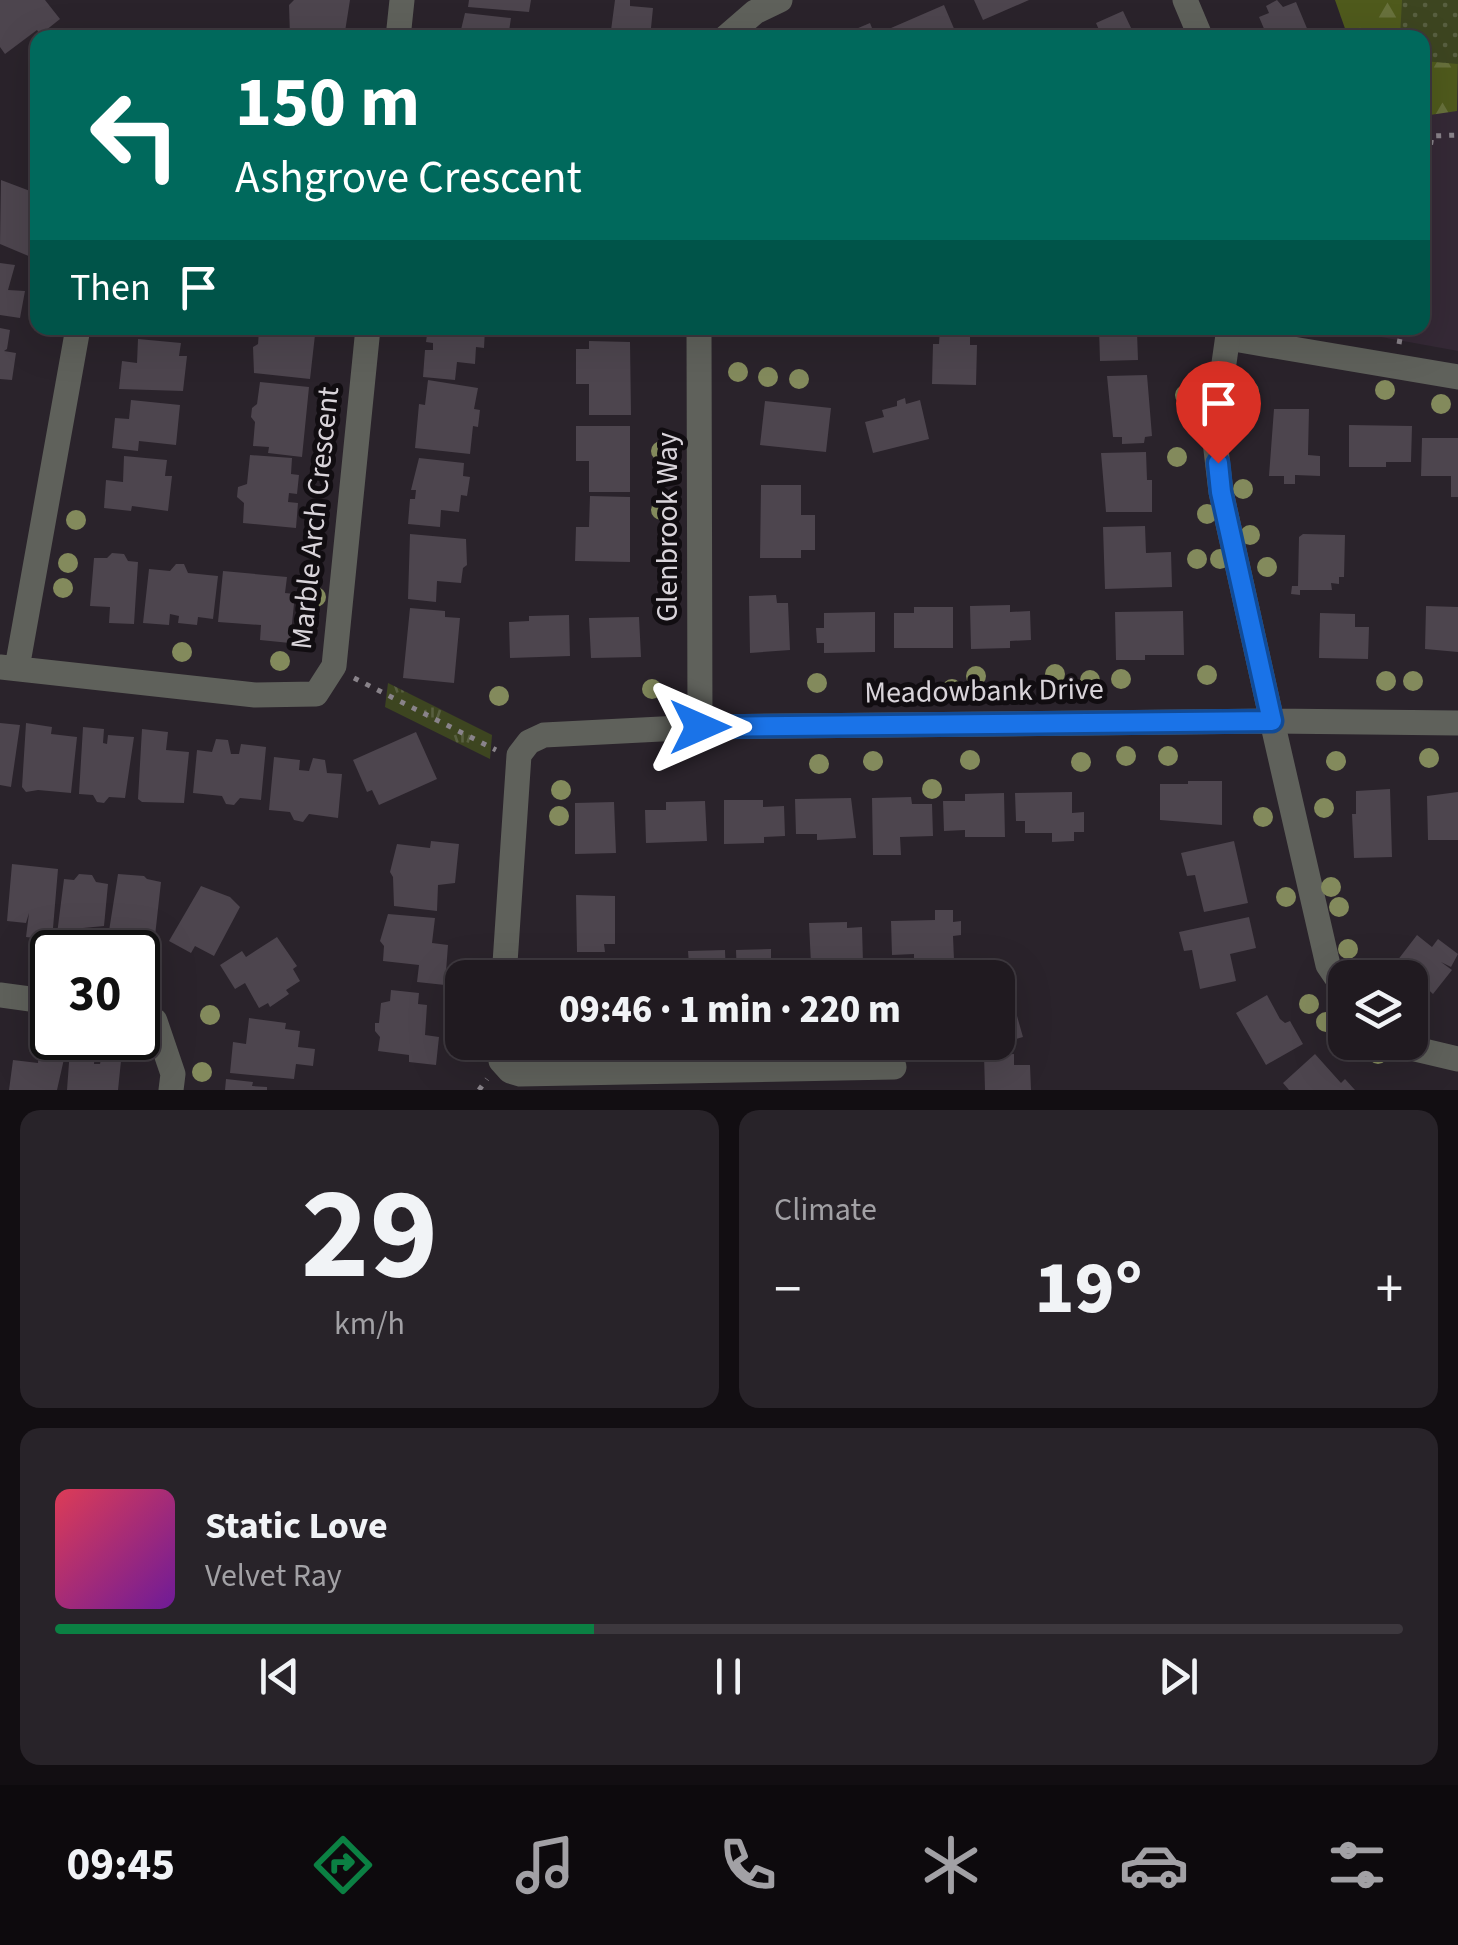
<!DOCTYPE html>
<meta charset="utf-8">
<style>
:root{--surface:#201a20;--page:#282329;--text:#f1f3f6;--muted:#a2a1a5;--line:#3d383e;--accent:#0b8043}
body{margin:0;font-family:"Source Sans 3",sans-serif;background:var(--page);color:var(--text);height:100vh;display:flex;flex-direction:column;font-size:38px;white-space:nowrap}
*{box-sizing:border-box;margin:0}
p{font-size:32px;color:var(--muted)}
.icon{flex:none;width:55px;height:55px;fill:none;stroke:currentColor;stroke-width:2;stroke-linecap:round;stroke-linejoin:round}
.map{position:relative;height:1090px;overflow:hidden}
.details{display:flex;flex-direction:column;gap:20px;padding:20px;background:#120e12;flex:1}
.details>*{flex:none}
.top-card{position:absolute;left:30px;top:30px;width:1400px;height:305px;border-radius:20px;box-shadow:0 10px 40px #0002,0 0 0 2px var(--line);background:#00695c;color:#fff;overflow:hidden}
.buttons{position:absolute;left:1328px;top:960px;display:grid;gap:20px}
.buttons a{display:grid;place-items:center;width:100px;height:100px;border-radius:20px;background:var(--surface);box-shadow:0 10px 40px #0002,0 0 0 2px var(--line);font-size:50px}
.speed{position:absolute;left:30px;top:930px;display:flex;gap:20px;font-size:50px;font-weight:700;text-align:center}
.speed>*{display:grid;place-content:center;width:130px;height:130px;border-radius:50%;background:var(--surface);box-shadow:0 10px 40px #0002,0 0 0 2px var(--line);line-height:1}
.speed .limit{border:5px solid #111;border-radius:15px;background:#fff;color:#111}
.pin{position:absolute;display:grid;place-items:center;width:85px;height:85px;color:#fff;margin:-102px -42px;border-radius:50% 50% 50% 0;rotate:-45deg;box-shadow:0 0 10px #0007}
.pin .icon{rotate:45deg}
.me{position:absolute;width:110px;margin:-55px;rotate:90deg;stroke-linejoin:round;filter:drop-shadow(0 0 8px #0008)}
.turn{display:flex;align-items:center;gap:35px;height:210px;padding:0 40px;font-size:45px}
.turn .icon{width:130px;height:130px;stroke-width:2.5}
.turn b{display:block;font-size:70px;line-height:85px}
.then{display:flex;align-items:center;height:95px;padding:0 40px;background:#0003;gap:20px;font-size:38px}
.big{font-size:75px;font-weight:800;line-height:1.1}
.details .widget{flex:1;display:flex;flex-direction:column;justify-content:center;gap:15px;min-width:0;padding:0 35px;border-radius:20px;background:var(--page)}
.details .dial{align-items:center;gap:0}
.dial b{font-size:130px;line-height:1}
.song{display:flex;align-items:center;gap:30px}
.cover{width:120px;height:120px;border-radius:15px;background:linear-gradient(135deg,hsl(350 70% 55%),hsl(280 70% 35%))}
.played{height:10px;border-radius:5px;background:linear-gradient(90deg,var(--accent) 40%,var(--line) 40%)}
.keys{display:flex;justify-content:space-around;direction:ltr}
.heat{display:flex;justify-content:space-between;align-items:center;font-size:55px;direction:ltr}
.details .tiles{flex:1;display:grid;gap:20px;grid-template-columns:1fr 1fr}
.widget:last-child{grid-column:span 2}
.trip{position:absolute;left:445px;top:960px;width:570px;height:100px;border-radius:20px;background:var(--surface);box-shadow:0 10px 40px #0002,0 0 0 2px var(--line);font-weight:800;line-height:100px;text-align:center}
.dock{display:flex;height:160px;justify-content:space-around;align-items:center;background:#0d0a0d;color:var(--muted)}
.dock .icon{width:70px;height:70px}
.dock .active{color:var(--accent)}
.dock b{font-size:45px;color:var(--text)}
.map>svg:first-child{display:block}
</style>
<div class="map">
<svg width="1458" height="1090" viewBox="0 0 1458 1090">
<defs>
<pattern id="grass-tufts" width="24" height="20" patternUnits="userSpaceOnUse" patternTransform="scale(2.5)"><rect width="24" height="20" fill="#3d4520"/><path d="M3 7l-1-3M5 7V3M7 7l1-3M15 17l-1-3M17 17v-4M19 17l1-3" fill="none" stroke="#585f40"/></pattern>
<pattern id="forest-firs" width="22" height="20" patternUnits="userSpaceOnUse" patternTransform="scale(2.5)"><rect width="22" height="20" fill="#4f5a1c"/><path d="M5 1l3.5 6h-7zM16 11l3.5 6h-7z" fill="#68713c"/></pattern>
<pattern id="garden-dots" width="8" height="8" patternUnits="userSpaceOnUse" patternTransform="scale(2.5)"><rect width="8" height="8" fill="#3d4520"/><path d="M2 2h.1M6 6h.1" fill="none" stroke="#585f40" stroke-width="1.8" stroke-linecap="round"/></pattern>
</defs>
<rect width="100%" height="100%" fill="#2a232b"/>
<path fill="#352936" d="M1458 0V351L1370 335 1371 328H1422V38Z"/>
<path fill="url(#grass-tufts)" d="M388 683 492 735 490 759 385 707Z"/>
<path fill="url(#forest-firs)" d="M1335 0H1432L1458 55 1457 111 1423 116 1422 38 1348 37Z"/>
<path fill="url(#garden-dots)" d="M1402 0H1458V64L1423 61 1422 38 1400 37Z"/>
<path fill="#4d454e" d="M0 0H45L60 19 40 35 37 30 5 54 0 47Z
M294 0H350L344 38 290 36 289 5Z
M469 0H531L529 12 468 7Z
M615 0H630V6L653 8 650 38H610Z
M974 0H1029L983 20Z
M1277 0 1283 7 1296 2 1311 38H1268L1259 17 1269 13 1266 6Z
M944 5 958 38H895L891 28Z
M1123 11 1132 30 1138 28 1142 38H1087L1100 32 1096 23Z
M465 13 511 18 508 38H459Z
M870 23 876 38H837V37Z
M1 180 38 194V260L0 244Z
M0 263 15 265 8 290 25 291 20 318 0 315Z
M0 328 10 330 7 349 4 351 16 353 12 380 0 379Z
M283 328H311L310 335H315L310 379 254 373 253 347 258 344 259 330 282 332Z
M428 328 485 329 484 348 476 347 475 364 457 362 455 380 423 377 425 350H433V343L426 342Z
M940 328H970V345H977L976 385 932 384 933 344H939Z
M1099 328H1163L1164 331 1137 332 1138 360 1100 361Z
M138 339 181 343 179 356H187L183 391 119 389 122 361 137 363Z
M589 341 630 342 631 415H589V384H576V349H589Z
M1147 375 1152 436 1145 437 1144 443 1122 444V437H1113L1107 376Z
M428 380 478 388 474 409 480 410 478 427 473 426 470 454 415 448 419 404 425 405Z
M260 382 309 387 302 457 268 453 269 447 253 446 255 422 251 417 252 408 257 404Z
M905 398 906 404 920 400 929 439 873 453 865 422 884 417 882 410 897 406V401Z
M131 400 180 405 176 445 139 441 138 451 112 448 115 418 129 419Z
M765 401 831 408 826 452 760 445Z
M1274 409H1309L1308 455 1320 456V476L1295 475V484H1284V476H1269Z
M1349 425 1412 426 1411 462H1386V467H1349Z
M576 426H630V492H589V461H576Z
M1422 438H1458V497H1451V476H1421Z
M1146 452 1147 480H1152V512H1106L1101 453Z
M250 455 292 458 291 474 299 475 297 494 289 493 288 502 298 503 296 528 243 523 244 503 237 497 238 487 247 484Z
M124 456 167 460 165 476H172L168 511 132 506 131 511 104 508 106 480 123 482Z
M419 458 464 463 463 476 470 477 467 496 461 495 459 512 441 510 440 527 408 524 410 499H415L416 490H411Z
M761 485H801V515H815V550H801V558H760Z
M590 496 630 497V562L575 561 576 527H589Z
M1145 526 1146 553 1171 552 1172 587 1105 589 1103 527Z
M410 534 466 539 467 565 463 568 461 583 437 581 436 602 408 599Z
M1303 534 1345 535 1344 577H1339V584L1331 583 1332 590H1300V595L1291 594 1292 586H1298L1299 537Z
M112 553 124 554 128 561 138 562 134 624 109 623 110 607 90 606 94 558H107Z
M176 564H184L188 573 218 576 213 619 198 617 197 625 178 623 179 616 170 614 169 625 143 623 149 569 170 571Z
M223 571 287 577 285 593 295 594 290 643 260 640 261 625 218 622Z
M776 595 777 603H788L790 650 750 653 749 596Z
M1010 605V612L1030 611 1031 640 1010 641V648L971 649 970 606Z
M1426 606 1458 607V652L1425 649Z
M914 607H953V648H894V613H914Z
M410 608 445 611V617L460 618 454 683 403 678Z
M1183 611 1184 655H1145V660H1116L1115 612Z
M875 612V652L824 653V643H817L816 628H824V613Z
M1320 613 1355 614V627H1369L1368 659 1319 658Z
M569 615 570 656 510 658 509 622 529 621V616Z
M639 617 641 657 591 658 589 618Z
M0 723 20 725 11 787 0 785Z
M26 723 52 727 51 734 77 737 71 793 38 790 26 792 22 787Z
M83 727 104 729 103 743 107 744 108 735 134 737 125 798 109 797 104 803 97 802 93 795 79 794Z
M142 729 168 732 166 750 189 752 184 803 142 802 138 799Z
M416 732 437 779 379 805 372 790 367 792 353 760Z
M216 739 228 740 231 754H239L241 744 266 747 261 800 240 798 234 805 226 804 222 796 193 793 197 750 212 752Z
M274 757 300 760 299 770 309 771 313 758 325 760 327 773 342 774 338 818 309 814 303 822 294 820 290 812 269 810Z
M1188 781H1222V825L1160 820V784H1188Z
M1390 789 1392 857 1354 858 1352 814H1356V791Z
M1072 792V813L1084 812V832H1074V841L1052 842V833H1025V821H1016L1015 793Z
M1458 792V840H1428L1427 796Z
M1004 793 1005 837H965V830L944 831 943 801H965V794Z
M911 797 912 804H932L933 836 900 837 901 855H873L872 798Z
M851 798 856 838 817 840V834H796L795 799Z
M724 800H763V807L784 806 785 836 764 837V843L724 844Z
M705 801 707 841 646 843 645 810H666V802Z
M614 802 616 853 575 854V803Z
M431 841 459 844 455 883 438 885 437 911 394 906 393 877 390 872 397 844 430 848Z
M1234 841 1248 903 1204 912 1195 875 1187 876 1181 853Z
M12 864 58 869 52 940 26 937 29 913 26 923 7 921Z
M79 874 92 875 96 882 108 884 104 926 83 928 81 944 56 942 64 879 74 880Z
M118 874 144 876 147 879 161 882 154 945 129 941 130 934 109 931Z
M201 886 230 897 240 907 214 956 195 946 191 953 169 941Z
M576 895 615 896V944H604L605 952H577Z
M935 910H953V922L961 921V935L953 936 954 960 914 961V954L892 955 891 921 935 920Z
M388 914 435 918 432 943 448 945 445 985 417 982 419 965 383 961 384 946 380 941Z
M1249 917 1256 948 1230 954 1236 981 1200 989 1192 950 1184 951 1179 932Z
M847 922V928L862 927 863 963 811 964 809 923Z
M1417 935 1432 947 1438 939 1458 954 1451 967 1441 962 1452 970 1433 994 1397 961Z
M277 937 297 966 293 969 300 981 286 990 289 994 270 1007 268 1003 259 1008 245 983 235 989 220 965 242 951 246 957Z
M771 949V963H802V978H737L736 950Z
M725 950 726 978H661V966L689 965 688 951Z
M1002 963 1023 1037 998 1044V978H964L963 974Z
M391 990 419 993 418 1004 427 1005 425 1035 439 1037 436 1065 409 1062V1055L378 1051 380 1037 375 1031V1023H379L381 1003 390 1001Z
M1267 995 1280 1019 1285 1023 1290 1021 1303 1044 1266 1065 1236 1013Z
M249 1018 286 1023 285 1029 300 1031 298 1047 315 1049 313 1066 296 1064 294 1079 230 1073 233 1042 246 1044Z
M39 1048 66 1050 57 1090H9L13 1060 38 1063Z
M70 1049 95 1052 94 1064H100L101 1059 121 1061 118 1090H67Z
M1014 1054V1065H1030L1031 1090H985L984 1055Z
M1315 1054 1341 1083 1345 1079 1355 1090H1289L1283 1083Z
M226 1079 253 1082 252 1086 267 1087V1090H225Z"/>
<g fill="none" stroke-linecap="round" stroke-linejoin="round">
<path stroke="#89838a" stroke-width="5" stroke-dasharray="5 8" stroke-linecap="butt" d="M1422 196 1432 136 1458 135
M1399 344 1402 328
M354 678 496 750
M479 1090 487 1079"/>
<path stroke="#5f615b" stroke-width="25" d="M398 38 402 0
M725 38 755 12 780 0
M699 328 700 727
M1228 338 1458 377
M0 667 255 695 316 694 334 666 368 328
M17 668 78 328
M504 978 519 755 529 742 544 735 700 727 1272 721 1328 965 1345 990
M0 995 52 1002
M138 1017 155 1021 173 1074 171 1090
M501 1042V1061L510 1071 520 1074 894 1067
M1401 1042 1407 1047 1458 1059"/>
<path stroke="#5f615b" stroke-width="25" d="M1185 0 1201 38
M1229 328 1214 433 1221 492 1272 721 1458 723"/>
</g>
<g fill="#838a5c">
<circle cx="738" cy="372" r="10"/>
<circle cx="768" cy="377" r="10"/>
<circle cx="799" cy="379" r="10"/>
<circle cx="1385" cy="390" r="10"/>
<circle cx="1249" cy="391" r="10"/>
<circle cx="1185" cy="395" r="10"/>
<circle cx="1441" cy="404" r="10"/>
<circle cx="661" cy="451" r="10"/>
<circle cx="1177" cy="457" r="10"/>
<circle cx="1243" cy="489" r="10"/>
<circle cx="661" cy="510" r="10"/>
<circle cx="1207" cy="514" r="10"/>
<circle cx="76" cy="520" r="10"/>
<circle cx="1250" cy="535" r="10"/>
<circle cx="1197" cy="559" r="10"/>
<circle cx="1220" cy="559" r="10"/>
<circle cx="68" cy="563" r="10"/>
<circle cx="1267" cy="567" r="10"/>
<circle cx="63" cy="588" r="10"/>
<circle cx="316" cy="597" r="10"/>
<circle cx="182" cy="652" r="10"/>
<circle cx="280" cy="661" r="10"/>
<circle cx="1055" cy="674" r="10"/>
<circle cx="1207" cy="675" r="10"/>
<circle cx="976" cy="676" r="10"/>
<circle cx="1121" cy="679" r="10"/>
<circle cx="1090" cy="680" r="10"/>
<circle cx="1386" cy="681" r="10"/>
<circle cx="1413" cy="681" r="10"/>
<circle cx="817" cy="683" r="10"/>
<circle cx="652" cy="689" r="10"/>
<circle cx="952" cy="689" r="10"/>
<circle cx="499" cy="696" r="10"/>
<circle cx="1126" cy="756" r="10"/>
<circle cx="1168" cy="756" r="10"/>
<circle cx="1429" cy="758" r="10"/>
<circle cx="970" cy="760" r="10"/>
<circle cx="873" cy="761" r="10"/>
<circle cx="1336" cy="761" r="10"/>
<circle cx="1081" cy="762" r="10"/>
<circle cx="819" cy="764" r="10"/>
<circle cx="932" cy="789" r="10"/>
<circle cx="561" cy="790" r="10"/>
<circle cx="1324" cy="808" r="10"/>
<circle cx="559" cy="816" r="10"/>
<circle cx="1263" cy="817" r="10"/>
<circle cx="1331" cy="887" r="10"/>
<circle cx="1286" cy="897" r="10"/>
<circle cx="1339" cy="907" r="10"/>
<circle cx="1348" cy="949" r="10"/>
<circle cx="1309" cy="1004" r="10"/>
<circle cx="210" cy="1015" r="10"/>
<circle cx="1326" cy="1022" r="10"/>
<circle cx="1378" cy="1054" r="10"/>
<circle cx="202" cy="1072" r="10"/>
</g>
<g fill="none" stroke-linecap="round" stroke-linejoin="round">
<defs>
<path id="route" d="M700 727 1272 721 1221 492 1218 463"/>
</defs>
<use href="#route" stroke="#114b97" stroke-width="25"/>
<use href="#route" stroke="#1a73e8" stroke-width="18"/>
</g>
<g text-anchor="middle" dominant-baseline="central" stroke-width="10" stroke-linejoin="round" paint-order="stroke">
<g font-size="30" fill="#d9d4da" stroke="#110d11">
<text transform="translate(315 518) rotate(-84)">Marble Arch Crescent</text>
<text transform="translate(667 527) rotate(-90)">Glenbrook Way</text>
<text transform="translate(984 691) rotate(-1)">Meadowbank Drive</text>
</g>
</g>
</svg>
<div class="buttons">
<a><svg class="icon" aria-label="layers" viewBox="0 0 24 24"><path d="M12 4l9 5-9 5-9-5zM3 14l9 5 9-5"/></svg></a>
</div>
<div class="speed"><div class="limit">30</div></div>
<div class="pin" style="left:1218px;top:463px;background:#d93025"><svg class="icon" aria-label="arrive" viewBox="0 0 24 24"><path d="M6 21V4h12l-3 4 3 4H6"/></svg></div>
<svg class="me" style="left:700px;top:727px" viewBox="-20 -20 40 40"><path d="M0-17L14 15 0 8-14 15z" fill="#1a73e8" stroke="#fff" stroke-width="4"/></svg>
<div class="trip">09:46 · 1 min · 220 m</div>
<div class="top-card">
<div class="turn"><svg class="icon" aria-label="left" viewBox="0 0 24 24"><path d="M17 20v-9H6M10 6l-5 5 5 5"/></svg><div><b>150 m</b>Ashgrove Crescent</div></div>
<div class="then">Then<svg class="icon" aria-label="arrive" viewBox="0 0 24 24"><path d="M6 21V4h12l-3 4 3 4H6"/></svg></div>
</div>
</div>
<section class="details">
<div class="tiles">
<div class="widget dial"><b>29</b><p>km/h</p></div>
<div class="widget"><p>Climate</p>
<div class="heat"><a>−</a><b class="big">19°</b><a>+</a></div>
</div>
<div class="widget">
<div class="song"><i class="cover"></i><div><b>Static Love</b><p>Velvet Ray</p></div></div>
<div class="played"></div>
<div class="keys"><svg class="icon" aria-label="previous" viewBox="0 0 24 24"><path d="M18 5L8 12l10 7zM5 5v14"/></svg><svg class="icon" aria-label="pause" viewBox="0 0 24 24"><path d="M8 5v14M16 5v14"/></svg><svg class="icon" aria-label="next" viewBox="0 0 24 24"><path d="M6 5l10 7-10 7zM19 5v14"/></svg></div>
</div>
</div>
</section>
<nav class="dock">
<b>09:45</b>
<svg class="icon active" aria-label="directions" viewBox="0 0 24 24"><path d="M12 3l9 9-9 9-9-9zM9 14v-3h6M13 9l2 2-2 2"/></svg>
<svg class="icon" aria-label="music" viewBox="0 0 24 24"><path d="M9 18V5l10-2v13"/><circle cx="6" cy="18" r="3"/><circle cx="16" cy="16" r="3"/></svg>
<svg class="icon" aria-label="phone" viewBox="0 0 24 24"><path d="M5 4h4l2 5-3 2q2 4 5 5l2-3 5 2v4C11 20 4 13 5 4z"/></svg>
<svg class="icon" aria-label="climate" viewBox="0 0 24 24"><path d="M12 3v18M4 7l16 10M4 17L20 7"/></svg>
<svg class="icon" aria-label="car" viewBox="0 0 24 24"><path d="M5 17H2v-5l4-1 3-4h7l3 4 3 1v5h-3M9 17h6M6 11h13"/><circle cx="7" cy="17" r="2"/><circle cx="17" cy="17" r="2"/></svg>
<svg class="icon" aria-label="filters" viewBox="0 0 24 24"><path d="M4 7h16M4 17h16"/><circle cx="9" cy="7" r="2"/><circle cx="15" cy="17" r="2"/></svg>
</nav>
